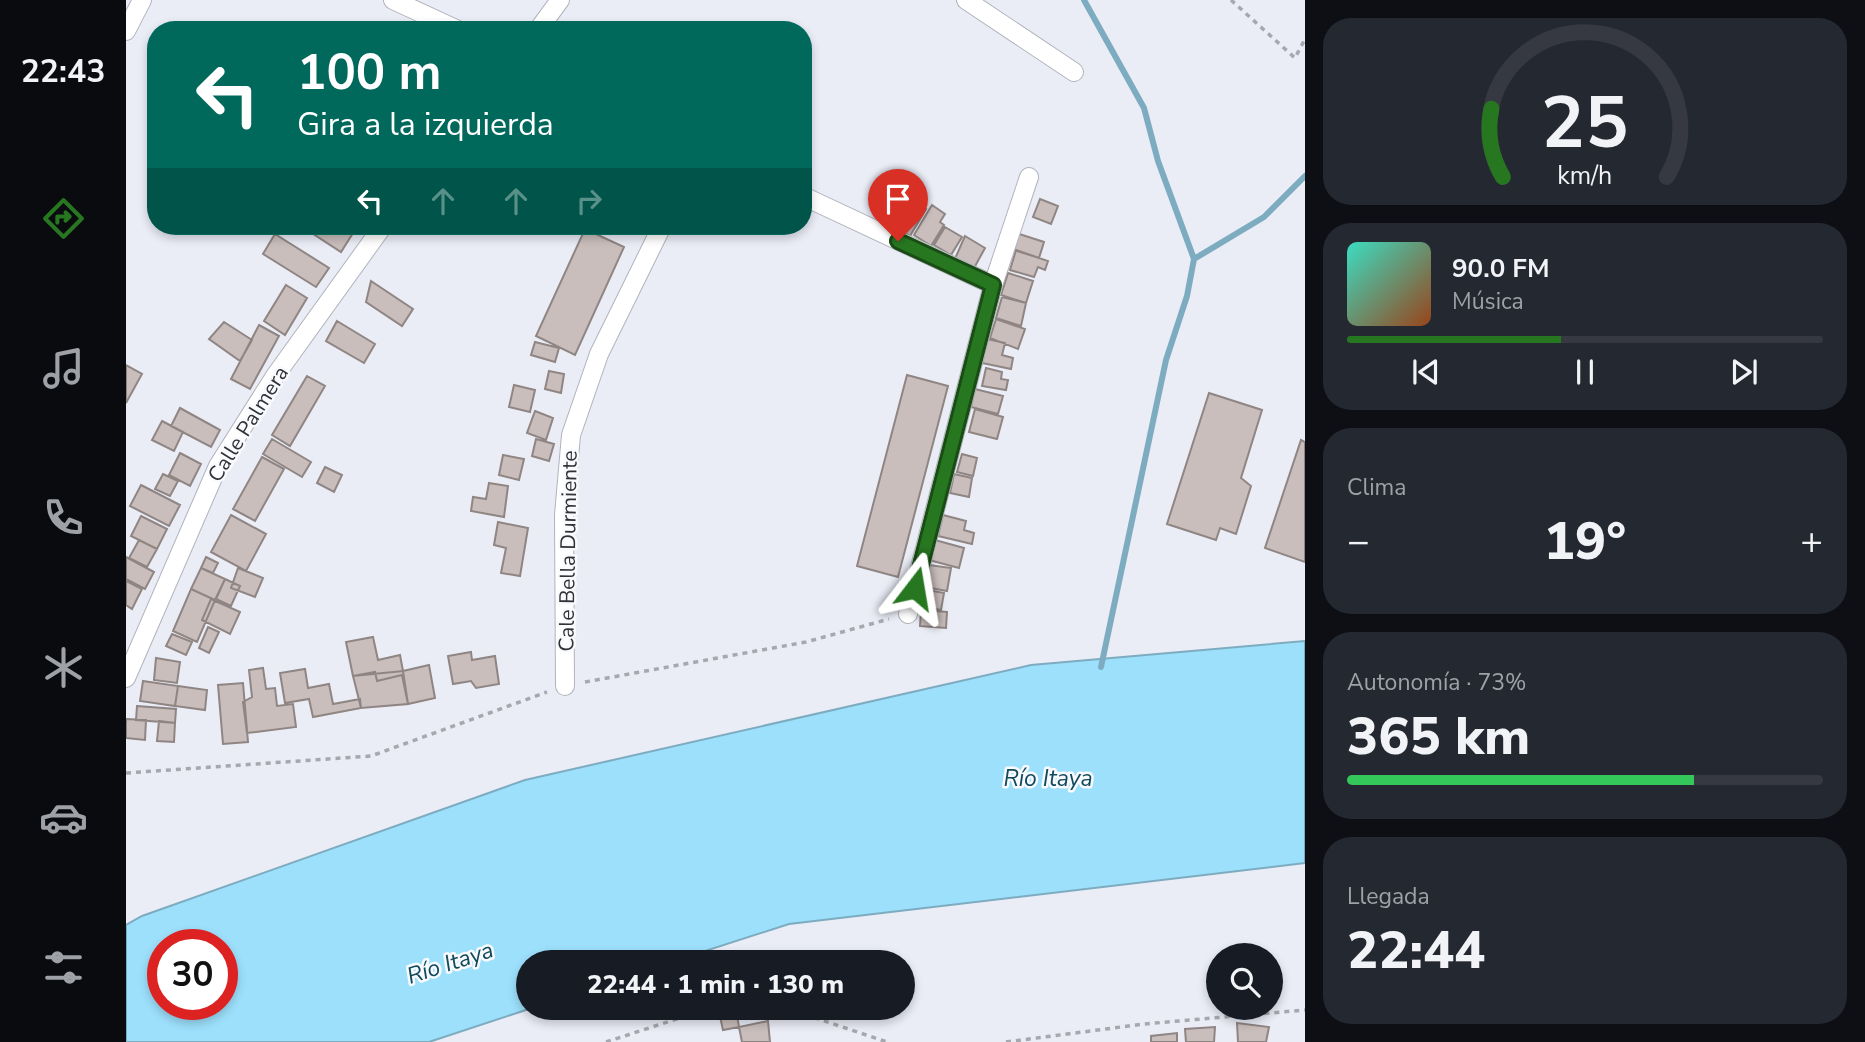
<!DOCTYPE html>
<html lang="es">
<meta charset="utf-8">
<style>
:root{--surface:#171b24;--page:#242831;--text:#f1f3f6;--muted:#9ea1a6;--line:#363941;--accent:#277721}
body{margin:0;font-family:"Nunito Sans",sans-serif;background:var(--page);color:var(--text);height:100vh;display:flex;flex-direction:column;font-size:26px;white-space:nowrap}
*{box-sizing:border-box;margin:0}
p{font-size:23px;color:var(--muted)}
.icon{flex:none;width:38px;height:38px;fill:none;stroke:currentColor;stroke-width:2;stroke-linecap:round;stroke-linejoin:round}
.map{position:relative;flex:1;overflow:hidden}
.details{display:flex;flex-direction:column;gap:18px;padding:18px;background:#0d0f14;width:560px}
.details>*{flex:none}
.top-card{position:absolute;left:21px;top:21px;width:665px;height:214px;border-radius:28px;box-shadow:0 4px 10px #0003;background:#00695c;color:#fff;overflow:hidden}
.buttons{position:absolute;left:1080px;top:943px;display:grid;gap:14px}
.buttons a{display:grid;place-items:center;width:77px;height:77px;border-radius:50%;background:var(--surface);box-shadow:0 4px 10px #0003;font-size:35px}
.speed{position:absolute;left:21px;top:929px;display:flex;gap:14px;font-size:35px;font-weight:700;text-align:center}
.speed>*{display:grid;place-content:center;width:91px;height:91px;border-radius:50%;background:var(--surface);box-shadow:0 4px 10px #0003;line-height:1}
.speed .limit{border:10px solid #d22;background:#fff;color:#111}
.pin{position:absolute;display:grid;place-items:center;width:60px;height:60px;color:#fff;margin:-72px -30px;border-radius:50% 50% 50% 0;rotate:-45deg;box-shadow:0 0 7px #0007}
.pin .icon{rotate:45deg}
.me{position:absolute;width:77px;margin:-38px;rotate:14deg;stroke-linejoin:round;filter:drop-shadow(0 0 5px #0008)}
.turn{display:flex;align-items:center;gap:24px;height:147px;padding:0 35px;font-size:32px}
.turn .icon{width:91px;height:91px;stroke-width:2.5}
.turn b{display:block;font-size:49px;line-height:60px}
.lanes{display:flex;align-items:center;height:66px;padding:0 35px;background:#0003;justify-content:center;gap:35px;direction:ltr}
.lanes .off{opacity:.35}
.big{font-size:52px;font-weight:800;line-height:1.1}
.details .widget{flex:1;display:flex;flex-direction:column;justify-content:center;gap:10px;min-width:0;padding:0 24px;border-radius:28px;background:var(--page)}
.details .dial{align-items:center;gap:0}
.dial svg{height:182px;overflow:visible;fill:none;stroke:var(--line);stroke-width:7;stroke-linecap:round;text-anchor:middle}
.dial text{fill:var(--text);stroke:none}
.song{display:flex;align-items:center;gap:21px}
.cover{width:84px;height:84px;border-radius:10px;background:linear-gradient(135deg,hsl(170 70% 55%),hsl(20 70% 35%))}
.played{height:7px;border-radius:4px;background:linear-gradient(90deg,var(--accent) 45%,var(--line) 45%)}
.keys{display:flex;justify-content:space-around;direction:ltr}
.heat{display:flex;justify-content:space-between;align-items:center;font-size:38px;direction:ltr}
.charge{height:10px;border-radius:5px;background:linear-gradient(90deg,#34c759 73%,var(--line) 0)}
.trip{position:absolute;left:390px;top:950px;width:399px;height:70px;border-radius:35px;background:var(--surface);box-shadow:0 4px 10px #0003;font-weight:800;line-height:70px;text-align:center}
main{display:flex;flex:1;min-height:0}
.tab-bar{display:flex;flex-direction:column;width:126px;justify-content:space-around;align-items:center;background:#090b0e;color:var(--muted)}
.tab-bar .icon{width:49px;height:49px}
.tab-bar .active{color:var(--accent)}
.tab-bar b{font-size:32px;color:var(--text)}
.map>svg:first-child{display:block}
</style>
<main>
<nav class="tab-bar">
<b>22:43</b>
<svg class="icon active" aria-label="directions" viewBox="0 0 24 24"><path d="M12 3l9 9-9 9-9-9zM9 14v-3h6M13 9l2 2-2 2"/></svg>
<svg class="icon" aria-label="music" viewBox="0 0 24 24"><path d="M9 18V5l10-2v13"/><circle cx="6" cy="18" r="3"/><circle cx="16" cy="16" r="3"/></svg>
<svg class="icon" aria-label="phone" viewBox="0 0 24 24"><path d="M5 4h4l2 5-3 2q2 4 5 5l2-3 5 2v4C11 20 4 13 5 4z"/></svg>
<svg class="icon" aria-label="climate" viewBox="0 0 24 24"><path d="M12 3v18M4 7l16 10M4 17L20 7"/></svg>
<svg class="icon" aria-label="car" viewBox="0 0 24 24"><path d="M5 17H2v-5l4-1 3-4h7l3 4 3 1v5h-3M9 17h6M6 11h13"/><circle cx="7" cy="17" r="2"/><circle cx="17" cy="17" r="2"/></svg>
<svg class="icon" aria-label="filters" viewBox="0 0 24 24"><path d="M4 7h16M4 17h16"/><circle cx="9" cy="7" r="2"/><circle cx="15" cy="17" r="2"/></svg>
</nav>
<div class="map">
<svg width="1179" height="1042" viewBox="0 0 1179 1042">
<rect width="100%" height="100%" fill="#eaecf6"/>
<path fill="#9de0fc" stroke="#7dacc0" stroke-width="2" fill-rule="evenodd" d="M1179 641V863L663 924 545 962H402V1008H406L303 1042H0V925L16 916 399 780 905 665ZM37 945H96V1004H37Z"/>
<g fill="none" stroke-linecap="round" stroke-linejoin="round">
<path stroke="#7dacc0" stroke-width="6" d="M958 0 1018 108 1032 161 1068 259 1061 296 1040 360 975 667
M1068 259 1138 217 1179 176"/>
</g>
<path fill="#c9bebc" stroke="#8f8583" stroke-width="2" d="M914 199 932 206 925 224 907 217Z
M786 200 800 209 784 236 770 227Z
M806 205 819 214 814 222 818 225 805 246 788 235Z
M175 226H216L227 233 215 252Z
M819 227 836 237 825 255 808 245Z
M459 229 498 247 449 355 410 336Z
M890 233 918 242 913 258 885 249Z
M149 234 203 268 190 287 137 254Z
M839 236 859 248 847 270 828 261Z
M890 250 922 261 919 270 912 267 908 277 884 270Z
M882 273 907 281 900 303 875 295Z
M245 281 287 309 276 326 240 302Z
M160 285 181 298 159 335 138 321Z
M876 297 900 303 895 326 870 318Z
M870 319 899 329 892 349 864 338Z
M211 321 249 344 238 363 200 341Z
M98 322 126 340 114 361 83 339Z
M133 325 153 336 124 389 105 379Z
M861 339 879 343 876 355 887 358 885 369 856 363Z
M409 342 433 348 429 362 405 355Z
M0 365 16 374 0 403Z
M860 368 876 372 875 379 882 380 880 390 856 386Z
M423 371 438 374 435 393 419 389Z
M781 375 822 386 772 577 731 566Z
M181 376 199 386 164 446 146 435Z
M388 385 409 390 404 412 383 407Z
M849 389 877 396 872 414 845 407Z
M1083 393 1136 410 1115 478 1125 486 1110 534 1094 528 1090 540 1041 524Z
M54 408 94 430 85 447 45 426Z
M849 409 877 417 871 439 843 432Z
M409 411 427 418 420 440 401 433Z
M36 421 57 432 48 451 26 440Z
M146 439 185 462 176 477 137 454Z
M410 439 428 444 423 461 406 456Z
M1175 440 1179 442V562L1139 548Z
M54 453 75 464 64 486 43 475Z
M836 454 851 458 847 476 831 472Z
M377 455 398 459 393 480 373 475Z
M136 457 158 469 129 521 107 509Z
M199 467 216 475 208 492 191 483Z
M37 474 52 481 44 496 29 489Z
M828 474 846 478 843 497 824 493Z
M363 483 382 486 378 517 345 511 347 497 360 499Z
M15 485 54 505 43 526 4 506Z
M105 515 140 534 120 571 85 552Z
M817 515 840 521 838 530 848 533 846 544 812 536Z
M15 516 41 529 31 549 5 536Z
M372 522 402 528 394 576 375 573 380 548 368 545Z
M13 540 31 549 21 567 3 558Z
M809 540 838 548 833 568 803 560Z
M0 557 28 572 19 589 0 579Z
M80 557 92 563 87 573 75 568Z
M803 565 825 568 821 591 799 587Z
M75 568 99 579 89 600 65 589Z
M112 568 137 578 129 597 105 588Z
M99 579 114 586 105 606 90 599Z
M0 581 16 589 6 609 0 605Z
M65 589 89 600 71 642 47 631Z
M802 590 818 593 815 610 799 607Z
M85 599 114 612 104 634 76 620Z
M795 610 821 612 820 628 794 626Z
M82 627 93 632 83 653 73 648Z
M46 634 66 642 60 655 40 646Z
M247 637 252 660 274 655 277 671 303 665 309 698 282 704 276 675 251 681 249 672 227 676 220 642Z
M345 652 346 660 369 656 373 684 350 688 345 681 327 684 322 656Z
M30 658 54 662 51 683 28 680Z
M137 668 140 689 149 688 151 706 167 704 170 727 121 733 117 702 126 697 123 670Z
M179 669 182 688 203 684 207 704 234 699 235 708 187 717 183 699 159 703 154 673Z
M277 671 282 704 235 708 227 676Z
M17 681 52 686 49 706 14 701Z
M117 683 122 742 97 744 92 685Z
M52 686 81 690 79 710 49 706Z
M11 706 50 709 49 723 10 720Z
M0 719 20 720 19 740 0 738Z
M33 721 49 723 48 742 31 741Z
M610 1009 613 1027 597 1030 593 1012Z
M642 1021 644 1042H616L613 1027Z
M1111 1023 1143 1027 1140 1042H1112Z
M1089 1027 1088 1042H1060L1059 1029Z
M1051 1033V1042H1025V1036Z"/>
<g fill="none" stroke-linecap="round" stroke-linejoin="round">
<defs>
<path id="street" d="M267 0 332 30
M840 0 948 72
M412 30 434 0
M0 31 16 0
M677 196 867 285
M782 614 867 285 903 177
M0 678 92 466 149 376 257 226
M439 686 438 515 445 435 473 354 536 226"/>
</defs>
<use href="#street" stroke="#b1b3bc" stroke-width="20"/>
<path stroke="#a6a8af" stroke-width="3.5" stroke-dasharray="5 5" stroke-linecap="butt" d="M1105 0 1169 58 1179 39
M459 682 680 642 763 619
M0 773 245 756 421 692
M660 1008 761 1042
M480 1042 569 1013 601 1008
M880 1042 1018 1024 1179 1010"/>
<use href="#street" stroke="#fff" stroke-width="18"/>
</g>
<g fill="none" stroke-linecap="round" stroke-linejoin="round">
<defs>
<path id="route" d="M772 241 867 285 789 588"/>
</defs>
<use href="#route" stroke="#194d15" stroke-width="18"/>
<use href="#route" stroke="#277721" stroke-width="12"/>
</g>
<g text-anchor="middle" dominant-baseline="central" stroke-width="5" stroke-linejoin="round" paint-order="stroke">
<g font-size="21" fill="#313235" stroke="#f9fafe">
<text transform="translate(122 424) rotate(-58)">Calle Palmera</text>
<text transform="translate(442 551) rotate(-89)">Cale Bella Durmiente</text>
</g>
<g font-size="23" font-style="italic" fill="#124a5d" stroke="#f9fafe">
<text x="922" y="778">Río Itaya</text>
<text transform="translate(324 963) rotate(-18)">Río Itaya</text>
</g>
</g>
</svg>
<div class="buttons">
<a><svg class="icon" aria-label="search" viewBox="0 0 24 24"><circle cx="10" cy="10" r="6"/><path d="M15 15l6 6"/></svg></a>
</div>
<div class="speed"><div class="limit">30</div></div>
<div class="pin" style="left:772px;top:241px;background:#d93025"><svg class="icon" aria-label="arrive" viewBox="0 0 24 24"><path d="M6 21V4h12l-3 4 3 4H6"/></svg></div>
<svg class="me" style="left:789px;top:588px" viewBox="-20 -20 40 40"><path d="M0-17L14 15 0 8-14 15z" fill="#277721" stroke="#fff" stroke-width="4"/></svg>
<div class="trip">22:44 · 1 min · 130 m</div>
<div class="top-card">
<div class="turn"><svg class="icon" aria-label="left" viewBox="0 0 24 24"><path d="M17 20v-9H6M10 6l-5 5 5 5"/></svg><div><b>100 m</b>Gira a la izquierda</div></div>
<div class="lanes"><svg class="icon" aria-label="left" viewBox="0 0 24 24"><path d="M17 20v-9H6M10 6l-5 5 5 5"/></svg><svg class="icon off" aria-label="ahead" viewBox="0 0 24 24"><path d="M12 20V5M6 11l6-6 6 6"/></svg><svg class="icon off" aria-label="ahead" viewBox="0 0 24 24"><path d="M12 20V5M6 11l6-6 6 6"/></svg><svg class="icon off" aria-label="right" viewBox="0 0 24 24"><path d="M7 20v-9h11M14 6l5 5-5 5"/></svg></div>
</div>
</div>
<section class="details">
<div class="widget dial"><svg viewBox="0 0 100 80">
<path d="M14 69A42 42 0 1 1 86 69"/>
<path d="M14 69A42 42 0 0 1 9 39" stroke="#277721"/>
<text x="50" y="56" font-size="32" font-weight="700">25</text>
<text x="50" y="72" font-size="11">km/h</text>
</svg></div>
<div class="widget">
<div class="song"><i class="cover"></i><div><b>90.0 FM</b><p>Música</p></div></div>
<div class="played"></div>
<div class="keys"><svg class="icon" aria-label="previous" viewBox="0 0 24 24"><path d="M18 5L8 12l10 7zM5 5v14"/></svg><svg class="icon" aria-label="pause" viewBox="0 0 24 24"><path d="M8 5v14M16 5v14"/></svg><svg class="icon" aria-label="next" viewBox="0 0 24 24"><path d="M6 5l10 7-10 7zM19 5v14"/></svg></div>
</div>
<div class="widget"><p>Clima</p>
<div class="heat"><a>−</a><b class="big">19°</b><a>+</a></div>
</div>
<div class="widget"><p>Autonomía · 73%</p><b class="big">365 km</b><div class="charge"></div></div>
<div class="widget"><p>Llegada</p><b class="big">22:44</b></div>
</section>
</main>
